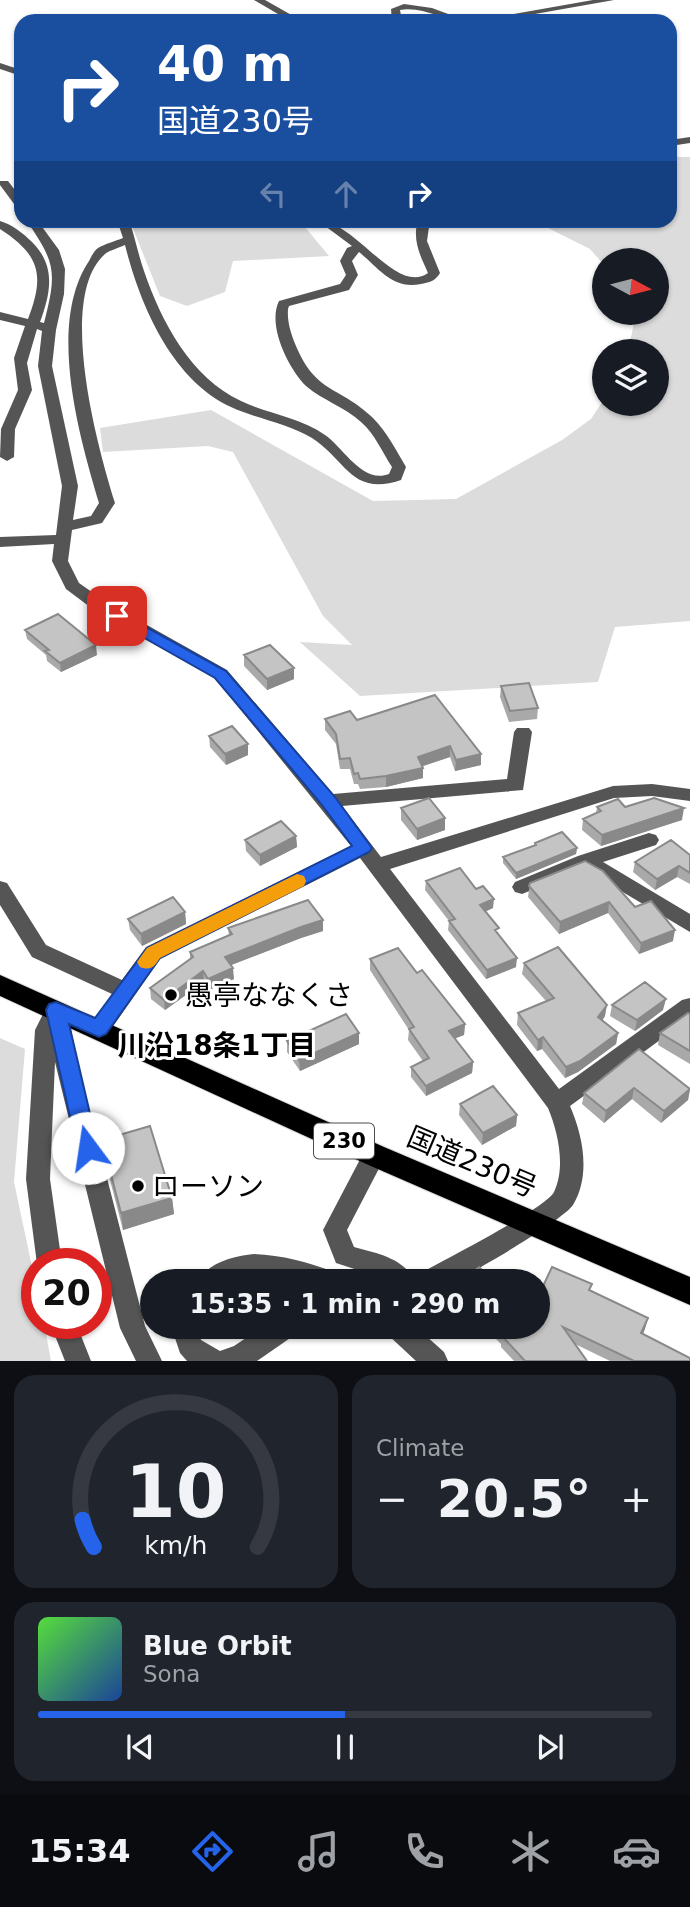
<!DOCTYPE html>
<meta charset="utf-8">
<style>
:root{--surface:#171b24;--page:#20242c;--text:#f1f3f6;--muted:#9ea1a6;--line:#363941;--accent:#2563eb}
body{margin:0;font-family:"DejaVu Sans","Noto Sans JP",sans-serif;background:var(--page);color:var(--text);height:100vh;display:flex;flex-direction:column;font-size:26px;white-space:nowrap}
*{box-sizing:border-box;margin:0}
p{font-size:23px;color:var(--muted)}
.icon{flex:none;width:38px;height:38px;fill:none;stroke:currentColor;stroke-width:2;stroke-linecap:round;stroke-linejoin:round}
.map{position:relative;height:1361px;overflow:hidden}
.drawer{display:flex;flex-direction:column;gap:14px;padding:14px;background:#0d0f14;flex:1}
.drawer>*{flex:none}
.top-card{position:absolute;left:14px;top:14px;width:663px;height:214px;border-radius:21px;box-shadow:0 2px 5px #0004;background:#1a4fa0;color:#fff;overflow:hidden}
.needle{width:46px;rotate:97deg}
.tools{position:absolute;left:592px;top:248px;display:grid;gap:14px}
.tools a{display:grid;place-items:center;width:77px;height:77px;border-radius:50%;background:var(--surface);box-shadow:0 2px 5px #0004;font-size:35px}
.speed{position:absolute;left:21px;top:1248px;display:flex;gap:14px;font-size:35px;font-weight:700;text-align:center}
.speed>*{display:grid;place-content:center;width:91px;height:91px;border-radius:50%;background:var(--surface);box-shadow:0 2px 5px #0004;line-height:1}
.speed .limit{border:10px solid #d22;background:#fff;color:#111}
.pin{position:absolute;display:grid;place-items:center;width:60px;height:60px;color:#fff;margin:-30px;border-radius:14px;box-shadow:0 4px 10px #0006}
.me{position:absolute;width:77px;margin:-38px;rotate:346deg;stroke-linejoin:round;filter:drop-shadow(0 0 5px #0008)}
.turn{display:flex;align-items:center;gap:24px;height:147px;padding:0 28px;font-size:32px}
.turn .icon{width:91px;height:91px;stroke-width:2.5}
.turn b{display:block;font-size:49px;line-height:60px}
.lanes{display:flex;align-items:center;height:66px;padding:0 28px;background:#0003;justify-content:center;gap:35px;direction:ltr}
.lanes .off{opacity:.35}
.big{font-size:52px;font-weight:700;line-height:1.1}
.drawer .widget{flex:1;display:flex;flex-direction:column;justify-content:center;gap:10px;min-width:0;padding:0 24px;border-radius:21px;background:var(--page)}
.drawer .dial{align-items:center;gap:0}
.dial svg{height:182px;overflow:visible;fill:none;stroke:var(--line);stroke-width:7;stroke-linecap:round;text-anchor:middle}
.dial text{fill:var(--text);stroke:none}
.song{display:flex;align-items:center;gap:21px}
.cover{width:84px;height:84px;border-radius:10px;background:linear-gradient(135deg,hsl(110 70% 55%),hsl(220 70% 35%))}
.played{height:7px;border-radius:4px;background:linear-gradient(90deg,var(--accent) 50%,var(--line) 50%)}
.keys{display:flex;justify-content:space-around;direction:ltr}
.heat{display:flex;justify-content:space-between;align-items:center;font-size:38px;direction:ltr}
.drawer .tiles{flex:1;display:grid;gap:14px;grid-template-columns:1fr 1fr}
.widget:last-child{grid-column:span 2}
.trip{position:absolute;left:140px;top:1269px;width:410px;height:70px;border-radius:35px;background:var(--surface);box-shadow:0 2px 5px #0004;font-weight:700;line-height:70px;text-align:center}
.tabs{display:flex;height:112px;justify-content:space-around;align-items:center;background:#090b0e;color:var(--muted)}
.tabs .icon{width:49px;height:49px}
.tabs .selected{color:var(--accent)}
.tabs b{font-size:32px;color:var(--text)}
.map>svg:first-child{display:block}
</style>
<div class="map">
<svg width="690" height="1361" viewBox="0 0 690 1361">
<rect width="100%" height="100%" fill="#fff"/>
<path fill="#dcdcdc" d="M670 157H690V621L615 627 598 682 360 696 300 642 352 645 323 616 233 452 208 446 103 452 100 428 211 410 373 501 456 499 562 440 591 419 604 399V404H656V352H628L636 313H656V261H604V265L590 249 534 221 670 220Z
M130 221H300L329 256 233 261 225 292 187 306 160 296Z
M0 1038 25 1049 14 1182 37 1290V1323H44L51 1361H0Z"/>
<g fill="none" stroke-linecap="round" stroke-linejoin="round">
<defs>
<path id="highway" d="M0 975 384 1147 690 1277V1305L364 1163 0 996Z"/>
</defs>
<use href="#highway" stroke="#dbdbdb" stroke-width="2"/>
<path fill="#555" fill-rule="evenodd" d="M254 0H265L302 21H290Z
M593 0H614L495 21H473Z
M404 4 432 8 467 21C443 21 423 6 400 10L402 21H392L391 9Z
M0 63 21 70V76L0 69Z
M690 137V143L670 146V140Z
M0 181H8L21 198V209L17 208 0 185Z
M26 220H37L59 250 65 269 64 294 56 330 52 366 78 486 73 520 91 516 99 503C79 436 47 324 89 261 91 257 94 251 98 248 105 244 115 241 123 238L117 220H129C135 237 138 254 144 271 161 321 191 378 241 401 268 414 300 417 325 435 344 448 362 484 389 474L392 467C382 452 375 434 361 422 345 407 322 400 306 386 288 368 267 325 279 301L340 284 346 275 340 261 347 248 352 246 317 220C355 220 396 296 428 273 420 255 412 240 418 220H430L427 241 440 273C435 281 431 282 421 284 392 290 379 268 359 252L352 261 358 275 349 290 289 306 288 309C287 322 291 334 296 346 316 394 340 386 373 418 387 432 396 450 406 467L401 480C352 497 346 460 312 438 287 423 257 419 231 407 172 380 140 305 125 245 119 248 110 250 105 254 56 297 98 449 115 503L102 523 72 530 68 561 79 583 106 602 227 670 333 794 507 779 514 732 517 728H529L532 732 523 790 342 806 381 857 613 786 652 784 690 789V801L652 796 614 798 390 869 559 1089 682 1000 690 998V1018L570 1106C583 1136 591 1175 573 1205 564 1219 474 1273 455 1280 445 1284 429 1281 417 1281L421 1273C444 1260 545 1209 554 1192 566 1167 558 1132 548 1108L360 858 160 959 107 1035 99 1038 91 1035 88 1029 112 994 32 957 0 905V881L7 883 46 945 122 980 146 947 351 846 215 678 94 610 66 589 52 561 54 544 0 547V537L56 535 62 486 38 366 42 331 37 329 27 363 32 390 15 429 14 457 7 461 0 457 1 429 18 390 14 358 25 326 0 320V312L28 319C45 275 40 255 0 229V221C11 224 23 233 32 242 56 266 51 292 40 322L44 323C57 272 56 263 26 220Z
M649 833 656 835 659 840 656 845 603 862 690 914V932L584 869 522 894 515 892 512 887 515 882 578 856Z
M56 1002 64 1004 67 1010 80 1073 145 1326 162 1361H136L120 1328 55 1062 50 1179 62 1264H37L26 1179 35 1030 48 1004Z
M374 1145 382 1148 386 1155 347 1230 354 1247C376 1253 404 1258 415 1281H383L376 1276 336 1263 323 1230 366 1148Z
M254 1254C283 1255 310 1263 337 1273L341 1281H290L254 1276 234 1281H199C208 1262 235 1256 254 1254Z
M50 1323H76L91 1361H65Z
M171 1326H197L201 1340 220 1351 234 1346 264 1326H300L296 1334 257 1361H187L180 1353Z
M383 1326H415L444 1352 448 1361H416L387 1334Z"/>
<use href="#highway" fill="#000" fill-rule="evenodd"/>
</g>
<path fill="#a9a9a9" d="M25 630 97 655 61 672 47 661 46 655 27 639Z
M244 655 294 679 267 690 244 666Z
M501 686 538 708 537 719 509 722 500 697Z
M435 695 481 765 455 771 450 757 423 766V778L386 787 360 789 358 784H354L350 769H340L336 744 325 730V719L357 720Z
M209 736 248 755 226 765 210 747Z
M597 807H625L682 820 601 846 582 830 583 819 596 813Z
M401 808 445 830 417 840 401 820Z
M296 836 297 847 260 866 246 851 245 840Z
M535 843 577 848 576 854 516 879 503 863V857L535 845Z
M690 855V884L677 877 655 890 633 872 635 862Z
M426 881 476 889 493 908 485 912 516 967 486 979 448 930 449 921 425 890Z
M530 883 635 907 673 941 639 954 608 913 559 934 528 897Z
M185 912 186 924 142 946 130 930 128 919Z
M228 928 323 931 301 938 231 965 234 979 209 990 204 982 165 1010 151 999 150 988 190 959V952L229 936Z
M370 959 417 973 465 1024 464 1035 455 1038 473 1062 472 1073 426 1096 411 1077V1067L423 1061 408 1040 409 1030 370 970Z
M524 963 605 1016 602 1020 618 1033 616 1044 578 1072 565 1078 542 1049 537 1051 517 1025 518 1013 546 1001 522 974Z
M612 1005 663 1010 635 1031 610 1016Z
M690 1014V1064L658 1045 660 1033Z
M287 1041 359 1044 300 1071 287 1052Z
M639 1049 690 1089 688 1100 661 1123 632 1099 604 1123 582 1104 584 1093Z
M460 1104 517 1115 516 1126 482 1145 459 1115Z
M102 1140 172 1198 174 1214 123 1230 104 1157Z
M590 1291 648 1318 643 1334 690 1361H610L575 1344 587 1361H514L501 1347V1344L483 1326H537Z"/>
<path fill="#898989" d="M96 645 97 655 61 672 60 663Z
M294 668V679L267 690V679Z
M248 744V755L226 765 225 754Z
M450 746V757L417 768 418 757Z
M481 754V765L455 771 456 760Z
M423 768V778L386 787V776Z
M684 808 682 820 601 846 602 835Z
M445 818V830L417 840V829Z
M296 836 297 847 260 866V855Z
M577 848 576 854 516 879V873Z
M679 866 677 877 655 890 657 879Z
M494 899 493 908 479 914 480 905Z
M609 902 608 913 559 934 560 922Z
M185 912 186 924 142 946 141 934Z
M323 920V931L301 938 226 967 225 957 301 927Z
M675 930 673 941 639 954 641 943Z
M517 958 516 967 486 979 487 970Z
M233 968 234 979 209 990 208 979Z
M203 971 204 982 165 1010 164 1000Z
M666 999 663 1010 635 1031 637 1020Z
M607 1005 605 1016 597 1029 598 1017Z
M465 1024 464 1035 449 1041V1031Z
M359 1033V1044L300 1071 299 1060Z
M618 1033 616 1044 578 1072 565 1078 566 1067Z
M543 1037 542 1049 537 1051 538 1040Z
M473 1062 472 1073 426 1096V1086Z
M634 1088 632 1099 604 1123 606 1111Z
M690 1089 688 1100 661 1123 664 1111Z
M517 1115 516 1126 482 1145 483 1133Z
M172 1198 174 1214 123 1230 121 1213Z
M648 1318 645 1329 639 1344 641 1333Z"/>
<path fill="#c4c4c4" stroke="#898989" stroke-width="2" d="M58 614 96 645 60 663 45 651 49 650 25 630Z
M270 645 294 668 267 679 244 655Z
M529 683 538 708 510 711 501 686Z
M435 695 481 754 456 760 450 746 418 757 423 768 386 776 360 779 358 773 354 774 350 758 340 759 336 734 325 719 350 711 357 720Z
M232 726 248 744 225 754 209 736Z
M429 798 445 818 417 829 401 808Z
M654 798 684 808 602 835 583 819 601 811 597 807 618 799 625 807Z
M281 821 296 836 260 855 245 840Z
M562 832 577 848 516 873 503 857 536 845 535 843Z
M671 840 690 855V873L679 866 657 879 635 862Z
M585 861 603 871 635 907 651 901 675 930 641 943 609 902 560 922 529 886 530 883Z
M460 868 476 889 483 886 494 899 480 905 499 928 495 930 517 958 487 970 449 921 455 919 426 881Z
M173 897 185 912 141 934 128 919Z
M308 900 323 920 301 927 225 957 233 968 208 979 203 971 164 1000 150 988 193 957 190 952 232 934 228 928Z
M558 947 607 1005 598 1017 618 1033 580 1061 566 1067 543 1037 538 1040 518 1013 554 998 524 963Z
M398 948 417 973 422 970 465 1024 449 1031 473 1062 426 1086 411 1067 429 1058 409 1029 414 1027 370 959Z
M645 982 666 999 637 1020 612 1005Z
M688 1013 690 1014V1051L660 1033Z
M346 1014 359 1033 299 1060 287 1041Z
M639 1049 690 1089 664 1111 634 1088 606 1111 584 1093Z
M493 1086 517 1115 483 1133 460 1104Z
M150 1126 172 1198 121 1213 102 1140Z
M479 1267 494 1281H462Z
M552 1267 592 1284 589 1290 648 1318 641 1333 690 1358V1361H634L563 1327 587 1361H525L502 1336 504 1335 495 1326H537V1299Z"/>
<path fill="#2563eb" stroke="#184099" stroke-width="2" d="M117 611 226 671 335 797 372 848 369 852 160 958 106 1034 99 1037 69 1024 98 1148 95 1154 88 1157 80 1154 77 1148 46 1010 49 1004 56 1002 95 1018 147 948 352 846 322 805 215 678 111 619 109 616Z"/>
<path fill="#f59e0b" d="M297 874 304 876 306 881 304 886 160 958C154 967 151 971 140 967L137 962 147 948Z"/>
<g fill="#000" stroke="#fff" stroke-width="2.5">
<circle cx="171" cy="995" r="7"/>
<circle cx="138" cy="1186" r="7"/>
</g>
<g text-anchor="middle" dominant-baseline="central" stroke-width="6" stroke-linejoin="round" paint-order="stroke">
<rect fill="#fff" stroke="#4c4c4c" stroke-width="2" x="314" y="1123.5" width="60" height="35" rx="5"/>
<g font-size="21" font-weight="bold" fill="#000">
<text x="344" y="1141">230</text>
</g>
<g font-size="28" fill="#000" stroke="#fff" text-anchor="start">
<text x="185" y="995">愚亭ななくさ</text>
<text x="152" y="1186">ローソン</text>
</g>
<g font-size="28" font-weight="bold" fill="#000" stroke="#fff">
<text x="217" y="1045">川沿18条1丁目</text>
</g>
<g font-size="28" fill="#000" stroke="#fff">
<text transform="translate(472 1162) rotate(23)">国道230号</text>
</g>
</g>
</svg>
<div class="tools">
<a><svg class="needle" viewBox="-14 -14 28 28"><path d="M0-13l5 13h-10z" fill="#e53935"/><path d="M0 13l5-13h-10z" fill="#9ea1a6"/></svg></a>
<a><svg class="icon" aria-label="layers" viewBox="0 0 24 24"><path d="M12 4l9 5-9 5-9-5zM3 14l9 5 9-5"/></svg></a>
</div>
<div class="speed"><div class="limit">20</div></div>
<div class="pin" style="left:117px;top:616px;background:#d93025"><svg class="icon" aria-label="arrive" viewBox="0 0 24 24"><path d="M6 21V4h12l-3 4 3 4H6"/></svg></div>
<svg class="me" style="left:88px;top:1148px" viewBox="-20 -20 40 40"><circle r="19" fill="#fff"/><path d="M0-13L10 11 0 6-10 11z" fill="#2563eb"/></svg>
<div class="trip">15:35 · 1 min · 290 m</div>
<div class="top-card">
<div class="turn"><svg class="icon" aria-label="right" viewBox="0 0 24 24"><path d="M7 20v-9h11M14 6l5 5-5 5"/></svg><div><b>40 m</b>国道230号</div></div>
<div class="lanes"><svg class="icon off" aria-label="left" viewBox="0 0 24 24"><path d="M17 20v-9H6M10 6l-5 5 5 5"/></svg><svg class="icon off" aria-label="ahead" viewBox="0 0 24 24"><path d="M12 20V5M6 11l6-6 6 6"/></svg><svg class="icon" aria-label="right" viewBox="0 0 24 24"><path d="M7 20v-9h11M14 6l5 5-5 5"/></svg></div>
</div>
</div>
<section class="drawer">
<div class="tiles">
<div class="widget dial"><svg viewBox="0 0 100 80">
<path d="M14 69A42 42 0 1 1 86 69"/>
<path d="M14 69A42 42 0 0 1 9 57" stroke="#2563eb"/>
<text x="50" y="56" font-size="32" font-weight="700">10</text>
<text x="50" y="72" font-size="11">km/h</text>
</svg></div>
<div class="widget"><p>Climate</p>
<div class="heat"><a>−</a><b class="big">20.5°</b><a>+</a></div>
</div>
<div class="widget">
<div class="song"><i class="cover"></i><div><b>Blue Orbit</b><p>Sona</p></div></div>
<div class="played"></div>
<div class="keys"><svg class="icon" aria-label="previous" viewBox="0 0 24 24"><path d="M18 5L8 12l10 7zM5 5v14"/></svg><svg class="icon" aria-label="pause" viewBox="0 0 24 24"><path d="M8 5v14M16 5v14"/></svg><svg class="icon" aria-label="next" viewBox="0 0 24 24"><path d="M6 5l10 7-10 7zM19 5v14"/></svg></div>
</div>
</div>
</section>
<nav class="tabs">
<b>15:34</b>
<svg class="icon selected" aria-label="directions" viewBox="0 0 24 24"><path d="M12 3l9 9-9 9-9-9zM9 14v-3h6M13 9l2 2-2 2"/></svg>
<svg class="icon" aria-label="music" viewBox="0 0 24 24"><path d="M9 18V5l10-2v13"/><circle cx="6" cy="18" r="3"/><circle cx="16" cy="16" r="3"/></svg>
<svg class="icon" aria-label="phone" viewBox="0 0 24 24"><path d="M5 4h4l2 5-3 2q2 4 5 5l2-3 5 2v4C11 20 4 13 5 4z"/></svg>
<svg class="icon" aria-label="climate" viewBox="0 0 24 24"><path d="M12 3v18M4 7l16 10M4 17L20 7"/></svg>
<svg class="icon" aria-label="car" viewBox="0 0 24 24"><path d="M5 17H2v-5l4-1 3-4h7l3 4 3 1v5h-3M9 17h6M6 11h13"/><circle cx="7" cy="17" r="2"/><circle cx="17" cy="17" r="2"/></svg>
</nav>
